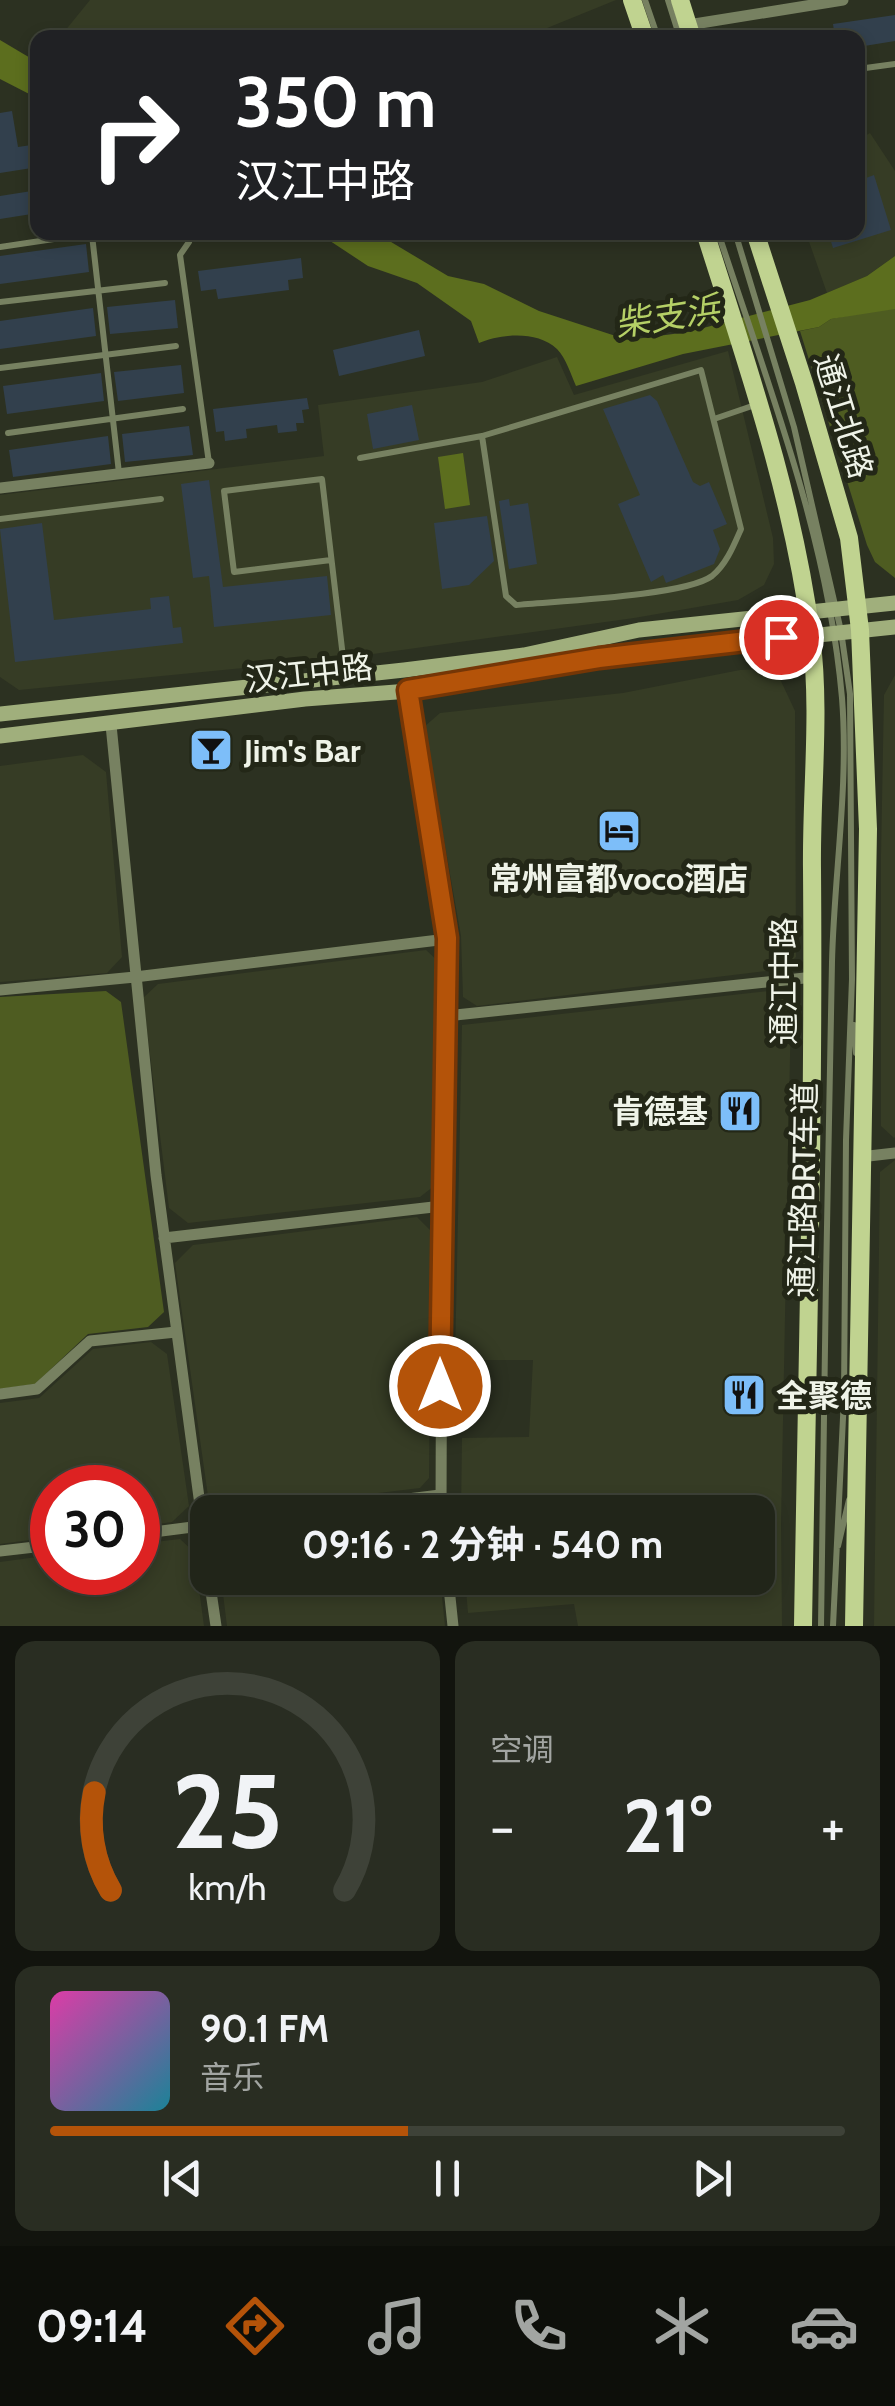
<!DOCTYPE html>
<html lang="zh">
<meta charset="utf-8">
<style>
:root{--surface:#212519;--page:#292d22;--text:#f1f3f6;--muted:#a2a5a2;--line:#3e4238;--accent:#b45309}
body{margin:0;font-family:Cabin,"Noto Sans SC",sans-serif;background:var(--page);color:var(--text);height:100vh;display:flex;flex-direction:column;font-size:38px;white-space:nowrap}
*{box-sizing:border-box;margin:0}
p{font-size:32px;color:var(--muted)}
.icon{flex:none;width:55px;height:55px;fill:none;stroke:currentColor;stroke-width:2;stroke-linecap:round;stroke-linejoin:round}
.map{position:relative;height:1626px;overflow:hidden}
.details{display:flex;flex-direction:column;gap:15px;padding:15px;background:#12140e;flex:1}
.details>*{flex:none}
.guide{position:absolute;left:30px;top:30px;width:835px;height:210px;border-radius:20px;box-shadow:0 5px 15px #0003,0 0 0 2px var(--line);background:#202124;color:#fff;overflow:hidden}
.speed{position:absolute;left:30px;top:1465px;display:flex;gap:20px;font-size:50px;font-weight:700;text-align:center}
.speed>*{display:grid;place-content:center;width:130px;height:130px;border-radius:50%;background:var(--surface);box-shadow:0 5px 15px #0003,0 0 0 2px var(--line);line-height:1}
.speed .limit{border:15px solid #d22;background:#fff;color:#111}
.pin{position:absolute;display:grid;place-items:center;width:85px;height:85px;color:#fff;margin:-42px;border:5px solid #fff;border-radius:50%;box-shadow:0 2px 10px #0007}
.me{position:absolute;width:110px;margin:-55px;rotate:0deg;stroke-linejoin:round;filter:drop-shadow(0 0 8px #0008)}
.turn{display:flex;align-items:center;gap:35px;height:210px;padding:0 40px;font-size:45px}
.turn .icon{width:130px;height:130px;stroke-width:2.5}
.turn b{display:block;font-size:70px;line-height:85px}
.big{font-size:75px;font-weight:700;line-height:1.1}
.details .widget{flex:1;display:flex;flex-direction:column;justify-content:center;gap:15px;min-width:0;padding:0 35px;border-radius:20px;background:var(--page)}
.details .dial{align-items:center;gap:0}
.dial svg{height:260px;overflow:visible;fill:none;stroke:var(--line);stroke-width:7;stroke-linecap:round;text-anchor:middle}
.dial text{fill:var(--text);stroke:none}
.song{display:flex;align-items:center;gap:30px}
.cover{width:120px;height:120px;border-radius:15px;background:linear-gradient(135deg,hsl(320 70% 55%),hsl(190 70% 35%))}
.played{height:10px;border-radius:5px;background:linear-gradient(90deg,var(--accent) 45%,var(--line) 45%)}
.keys{display:flex;justify-content:space-around;direction:ltr}
.heat{display:flex;justify-content:space-between;align-items:center;font-size:55px;direction:ltr}
.details .tiles{flex:1;display:grid;gap:15px;grid-template-columns:1fr 1fr}
.widget:last-child{grid-column:span 2}
.trip{position:absolute;left:190px;top:1495px;width:585px;height:100px;border-radius:20px;background:var(--surface);box-shadow:0 5px 15px #0003,0 0 0 2px var(--line);font-weight:700;line-height:100px;text-align:center}
.tabs{display:flex;height:160px;justify-content:space-around;align-items:center;background:#0d0f0a;color:var(--muted)}
.tabs .icon{width:70px;height:70px}
.tabs .active{color:var(--accent)}
.tabs b{font-size:45px;color:var(--text)}
.map>svg:first-child{display:block}
</style>
<div class="map">
<svg width="895" height="1626" viewBox="0 0 895 1626">
<rect width="100%" height="100%" fill="#2c3121"/>
<path fill="#363c25" d="M90 0H616L525 37H60Z
M870 133 895 171V256L867 276 827 293 806 233 858 232V140Z
M728 351 773 538 774 564 764 585 738 600 634 618 344 658 19 690 0 677V495L324 456 318 405 482 382 557 357 574 395Z
M764 669 780 679 795 711 796 957 783 969 477 1006 463 997 461 936 424 727 440 713 623 693 740 670Z
M895 675V1137L894 1138 881 1126V855L884 695Z
M83 755 106 772 122 957 107 973 0 982V766Z
M426 950 439 962 434 1186 420 1197 188 1223 169 1208 143 998 158 984Z
M777 990 791 1005 781 1524 782 1626H578L574 1604 468 1613 465 1578H758V1512H461L462 1438 529 1437 533 1360H455L462 1025Z
M895 1160V1626H874L880 1172Z
M417 1217 431 1231 429 1478 420 1488 222 1512 209 1503 175 1263 193 1245Z
M151 1342 167 1354 189 1506 172 1522 138 1527V1488H52V1537L0 1544V1403L39 1398 93 1349Z
M180 1539 194 1552 204 1626H0V1562L52 1555V1572H138V1544Z
M221 1578H440L445 1626H227Z"/>
<path fill="#4e5c21" d="M882 309H895V578L875 562 867 545 800 331 819 327 831 319Z
M106 991 121 1002 164 1312 148 1327 88 1334 35 1384 0 1389V997Z"/>
<path fill="#5c6e1e" d="M0 40 37 62V98L0 79Z
M318 233H376L448 276 484 284 539 311 628 340 688 332 810 300 867 276 895 256V309L831 319 819 327 683 354 576 386C571 375 566 358 557 349 537 330 501 334 479 343L471 321 417 283 368 266Z
M463 453 470 505 445 509 438 457Z"/>
<path fill="#32404d" d="M895 15V41L858 47V38H835L833 24Z
M12 111 18 147 38 144V167L0 173V113Z
M874 175 891 230 833 248 828 232H858V181Z
M38 190V213L0 219V196Z
M86 244 89 272 0 284V256Z
M301 258 303 278 288 280 289 290 218 299 216 289 201 291 198 271Z
M175 300 178 328 110 334 107 307Z
M93 308 96 336 0 349V321Z
M419 330 425 356 339 376 333 350Z
M181 365 184 393 118 401 114 372Z
M101 373 104 401 7 414 3 386Z
M650 395 657 401 693 482 700 486 709 482 727 524 713 530 720 549 714 564 666 583 663 575 651 582 618 504 640 495 603 409Z
M307 398 309 409 302 410 304 423H296L297 431 278 433 277 425 246 429 247 438 225 441 224 431 216 432 213 409Z
M412 405 419 440 373 449 367 414Z
M189 426 193 455 125 462 122 434Z
M108 436 111 464 13 477 9 450Z
M209 480 223 587 327 576 331 615 214 627 209 576 193 578 181 484Z
M509 499 510 506 528 503 537 564 509 569 499 501Z
M487 516 494 561 469 585 442 589 434 523Z
M42 523 54 620 151 609 150 598 169 596 173 628 181 627 183 643 15 662 0 529Z"/>
<g fill="none" stroke-linecap="round" stroke-linejoin="round">
<path stroke="#778161" stroke-width="6" d="M645 0 658 38
M668 0 680 38
M858 69 895 64
M718 232C768 385 828 537 842 698 849 786 834 875 832 962 827 1183 824 1405 821 1626
M735 232 794 427 841 631 850 694 852 979 846 1140 844 1397 833 1626
M92 235 119 473
M189 242 180 255 209 463
M0 247 94 233
M0 302 165 283
M0 368 176 346
M714 419 755 405
M8 433 183 409
M360 458 482 436 701 370 741 529C734 545 726 565 712 576 685 596 556 601 516 605L506 596 482 436
M0 519 161 499
M331 560 234 572 224 491 322 479 345 674
M854 1025 856 1053
M838 1546 849 1500"/>
<path stroke="#778161" stroke-width="11" d="M688 25 843 0
M0 488 209 463
M409 691 447 939 442 1206 441 1512
M111 725 156 1175 208 1565
M0 990 135 977 447 939
M446 1016 814 977
M860 1157 895 1153
M164 1238 442 1206
M0 1394 37 1389 90 1341 176 1332
M303 1512 440 1495
M138 1534 208 1525
M0 1551 52 1545
M209 1578 216 1626
M448 1578 453 1626"/>
<path stroke="#a0af7c" stroke-width="15" d="M0 714 404 670 524 655 639 630 895 603
M0 736 305 699 409 691 599 658 895 627"/>
<path stroke="#c0d390" stroke-width="18" d="M632 0 645 38
M680 0 692 38
M705 232C747 365 793 496 811 635 821 713 811 790 812 869 814 1121 807 1374 803 1626
M755 232 804 383 849 538 860 630 868 829 854 1626"/>
</g>
<g fill="none" stroke-linecap="round" stroke-linejoin="round">
<defs>
<path id="route" d="M440 1386 447 938 408 690 599 658 781 637"/>
</defs>
<use href="#route" stroke="#753606" stroke-width="25"/>
<use href="#route" stroke="#b45309" stroke-width="18"/>
</g>
<defs>
<symbol id="bar-square" viewBox="-11 -11 22 22"><rect x="-9" y="-9" width="18" height="18" rx="4" fill="#7dbef9" stroke="#232717"/><path d="M-6-5H6L.8 .8V4.5H3.5V6h-7V4.5H-.8V.8Z" fill="#111"/></symbol>
<symbol id="hotel-square" viewBox="-11 -11 22 22"><rect x="-9" y="-9" width="18" height="18" rx="4" fill="#7dbef9" stroke="#232717"/><path d="M-6-4.5h1.5V1H6V5H4.5V3h-9V5H-6ZM-4 0a1.8 1.8 0 1 1 3.6 0ZM.5 0V-2.5h3Q6-2.5 6 0Z" fill="#111"/></symbol>
<symbol id="restaurant-square" viewBox="-11 -11 22 22"><rect x="-9" y="-9" width="18" height="18" rx="4" fill="#7dbef9" stroke="#232717"/><path d="M-5-6h1v4h1v-4h1v4h1v-4h1v5L-1.5 .5V6h-2V.5L-5-1ZM5-6V6H3V1.5H1.5Q1.5-4 5-6Z" fill="#111"/></symbol>
</defs>
<g fill-rule="evenodd">
<use href="#bar-square" x="186" y="725" width="50" height="50"/>
<use href="#hotel-square" x="594" y="806" width="50" height="50"/>
<use href="#restaurant-square" x="715" y="1086" width="50" height="50"/>
<use href="#restaurant-square" x="719" y="1370" width="50" height="50"/>
</g>
<g text-anchor="middle" dominant-baseline="central" stroke-width="10" stroke-linejoin="round" paint-order="stroke">
<g font-size="32" fill="#eff3e8" stroke="#232717">
<text transform="translate(844 416) rotate(73)">通江北路</text>
<text transform="translate(309 673) rotate(-6)">汉江中路</text>
<text transform="translate(783 981) rotate(-90)">通江中路</text>
<text transform="translate(803 1190) rotate(-89)">通江路BRT车道</text>
</g>
<g font-size="32" font-weight="bold" fill="#eff3e8" stroke="#232717" text-anchor="start">
<text x="244" y="750">Jim's Bar</text>
<text x="619" y="878" text-anchor="middle">常州富都voco酒店</text>
<text x="708" y="1111" text-anchor="end">肯德基</text>
<text x="776" y="1395">全聚德</text>
</g>
<g font-size="35" font-style="italic" fill="#b5d066" stroke="#232717">
<text transform="translate(667 316) rotate(-9)">柴支浜</text>
</g>
</g>
</svg>
<div class="speed"><div class="limit">30</div></div>
<div class="pin" style="left:781px;top:637px;background:#d93025"><svg class="icon" aria-label="arrive" viewBox="0 0 24 24"><path d="M6 21V4h12l-3 4 3 4H6"/></svg></div>
<svg class="me" style="left:440px;top:1386px" viewBox="-20 -20 40 40"><circle r="17" fill="#b45309" stroke="#fff" stroke-width="3"/><path d="M0-11L8 9 0 5-8 9z" fill="#fff"/></svg>
<div class="trip">09:16 · 2 分钟 · 540 m</div>
<div class="guide">
<div class="turn"><svg class="icon" aria-label="right" viewBox="0 0 24 24"><path d="M7 20v-9h11M14 6l5 5-5 5"/></svg><div><b>350 m</b>汉江中路</div></div>
</div>
</div>
<section class="details">
<div class="tiles">
<div class="widget dial"><svg viewBox="0 0 100 80">
<path d="M14 69A42 42 0 1 1 86 69"/>
<path d="M14 69A42 42 0 0 1 9 39" stroke="#b45309"/>
<text x="50" y="56" font-size="32" font-weight="700">25</text>
<text x="50" y="72" font-size="11">km/h</text>
</svg></div>
<div class="widget"><p>空调</p>
<div class="heat"><a>−</a><b class="big">21°</b><a>+</a></div>
</div>
<div class="widget">
<div class="song"><i class="cover"></i><div><b>90.1 FM</b><p>音乐</p></div></div>
<div class="played"></div>
<div class="keys"><svg class="icon" aria-label="previous" viewBox="0 0 24 24"><path d="M18 5L8 12l10 7zM5 5v14"/></svg><svg class="icon" aria-label="pause" viewBox="0 0 24 24"><path d="M8 5v14M16 5v14"/></svg><svg class="icon" aria-label="next" viewBox="0 0 24 24"><path d="M6 5l10 7-10 7zM19 5v14"/></svg></div>
</div>
</div>
</section>
<nav class="tabs">
<b>09:14</b>
<svg class="icon active" aria-label="directions" viewBox="0 0 24 24"><path d="M12 3l9 9-9 9-9-9zM9 14v-3h6M13 9l2 2-2 2"/></svg>
<svg class="icon" aria-label="music" viewBox="0 0 24 24"><path d="M9 18V5l10-2v13"/><circle cx="6" cy="18" r="3"/><circle cx="16" cy="16" r="3"/></svg>
<svg class="icon" aria-label="phone" viewBox="0 0 24 24"><path d="M5 4h4l2 5-3 2q2 4 5 5l2-3 5 2v4C11 20 4 13 5 4z"/></svg>
<svg class="icon" aria-label="climate" viewBox="0 0 24 24"><path d="M12 3v18M4 7l16 10M4 17L20 7"/></svg>
<svg class="icon" aria-label="car" viewBox="0 0 24 24"><path d="M5 17H2v-5l4-1 3-4h7l3 4 3 1v5h-3M9 17h6M6 11h13"/><circle cx="7" cy="17" r="2"/><circle cx="17" cy="17" r="2"/></svg>
</nav>
